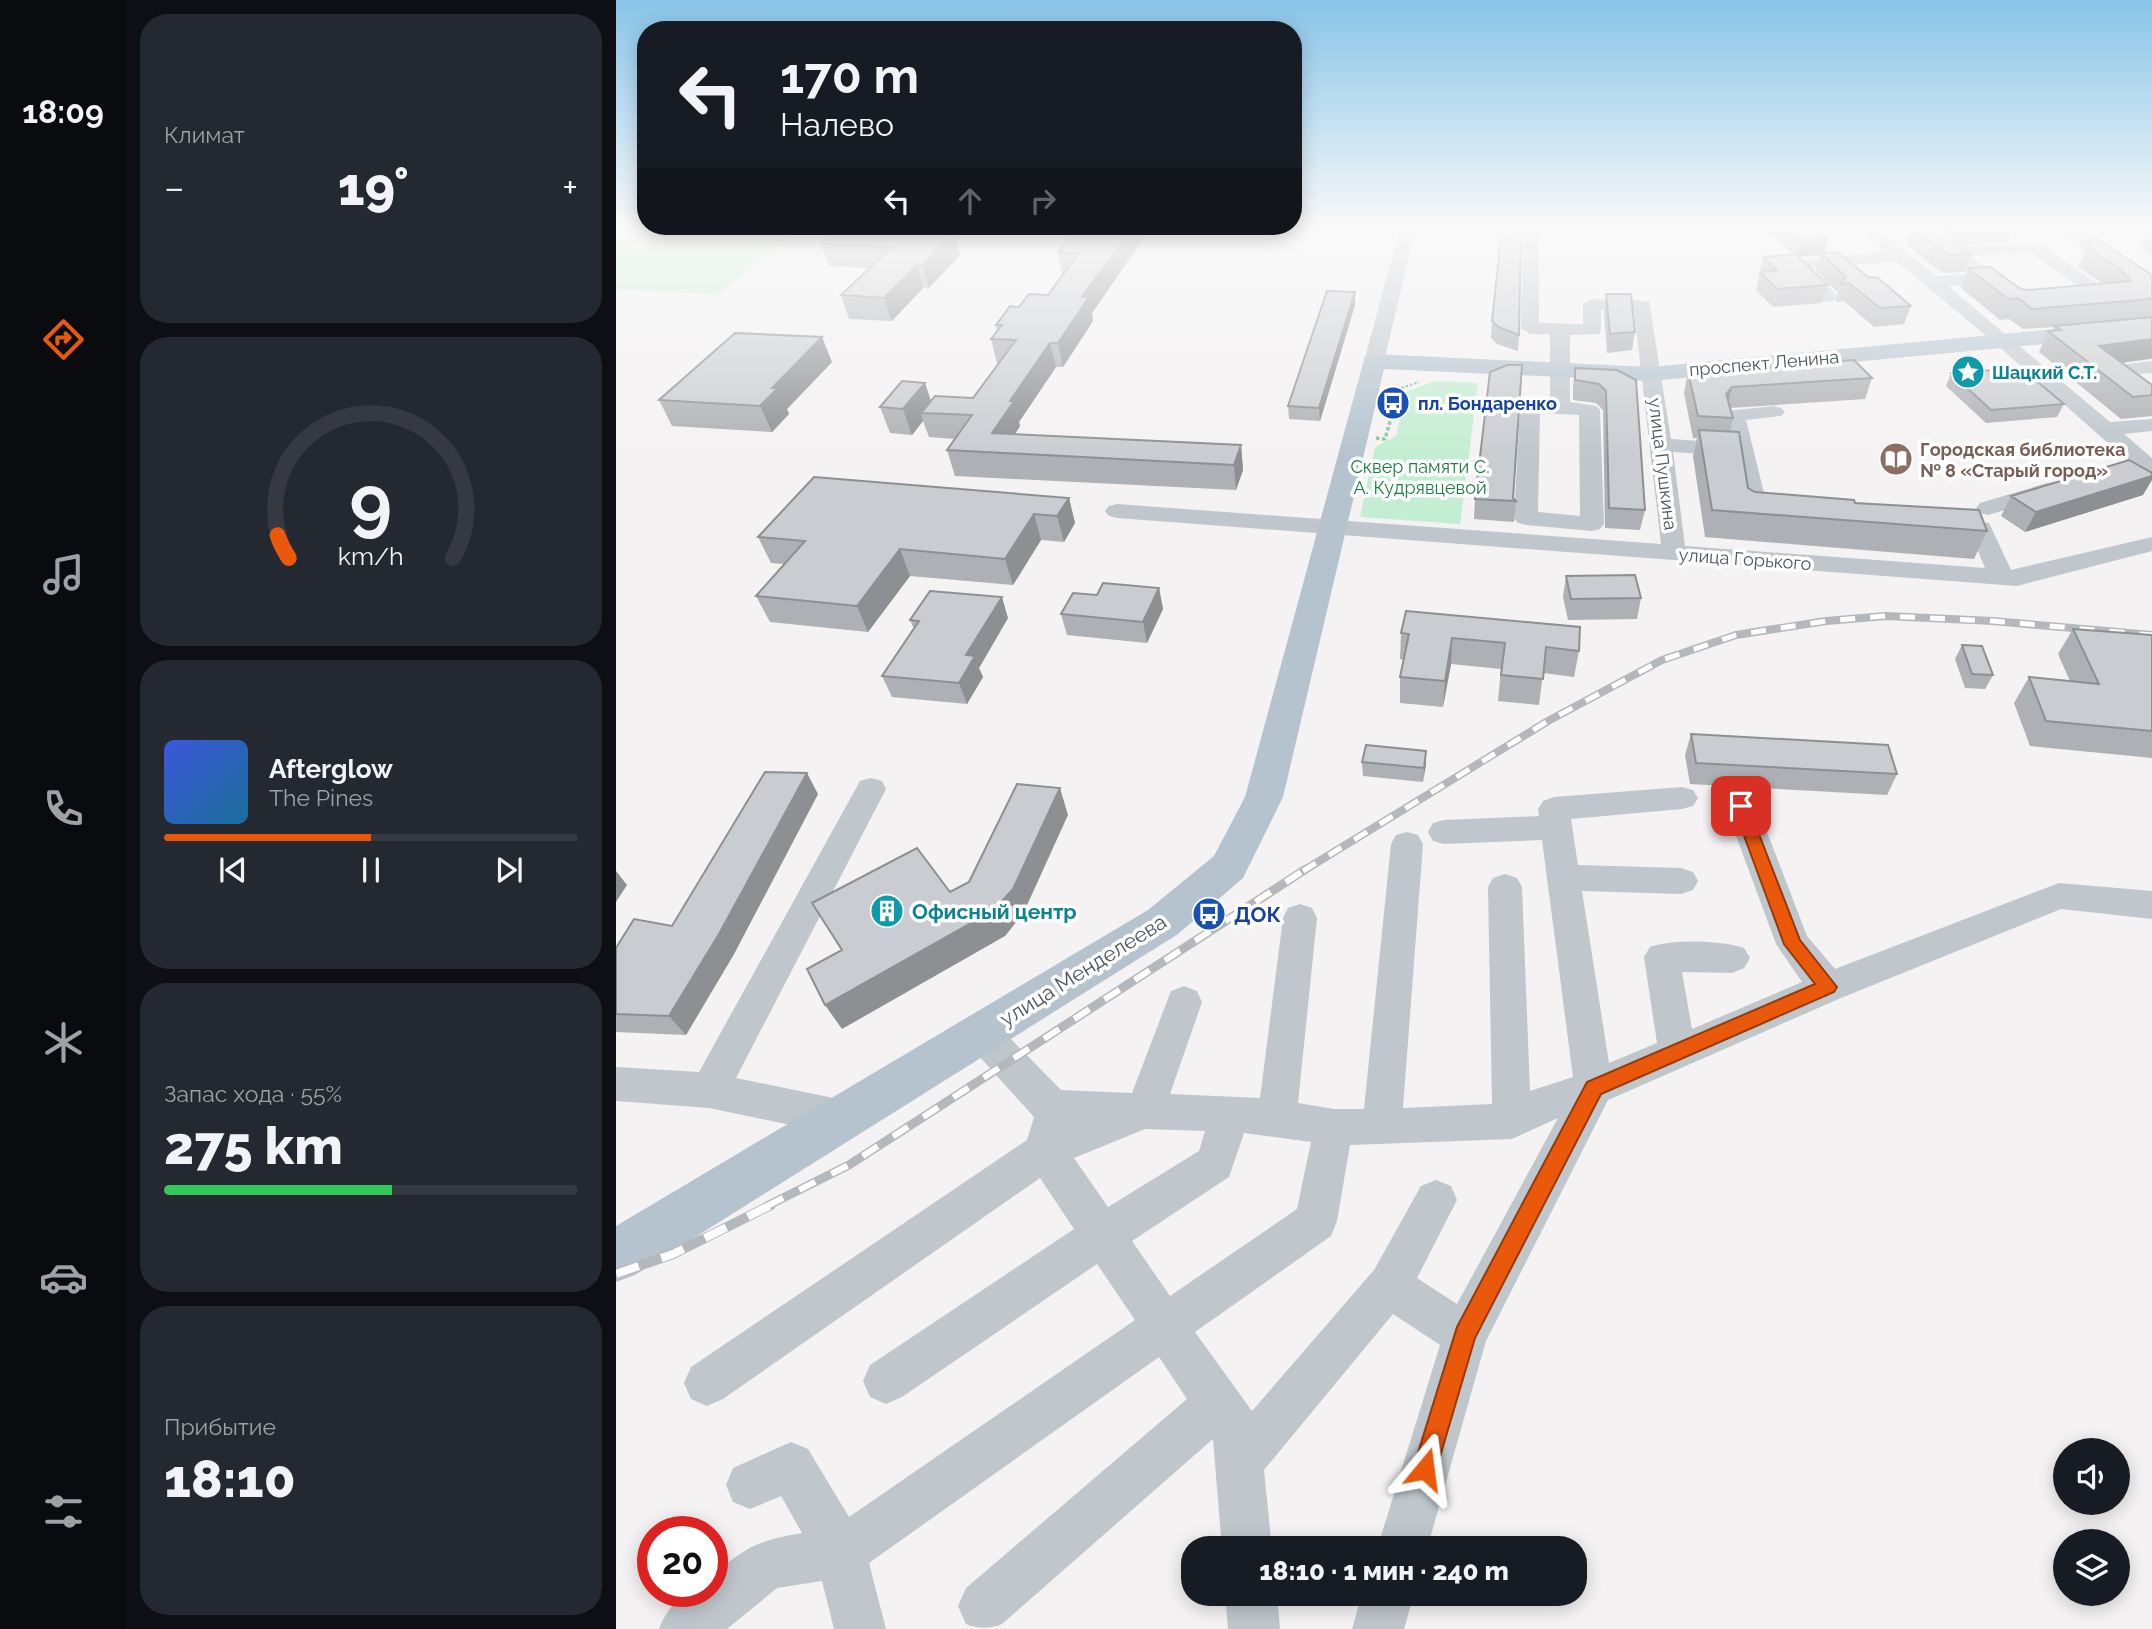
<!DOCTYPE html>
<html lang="ru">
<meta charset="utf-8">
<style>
:root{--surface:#171b24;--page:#242831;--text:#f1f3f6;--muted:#9ea1a6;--line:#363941;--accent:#ea580c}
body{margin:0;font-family:Raleway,sans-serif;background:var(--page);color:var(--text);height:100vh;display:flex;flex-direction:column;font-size:26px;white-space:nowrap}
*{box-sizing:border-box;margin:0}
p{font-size:23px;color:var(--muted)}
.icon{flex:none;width:38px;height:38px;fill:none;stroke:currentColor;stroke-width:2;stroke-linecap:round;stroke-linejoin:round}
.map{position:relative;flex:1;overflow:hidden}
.drawer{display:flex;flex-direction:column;gap:14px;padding:14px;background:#0d0f14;width:490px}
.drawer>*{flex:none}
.guide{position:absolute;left:21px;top:21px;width:665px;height:214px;border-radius:28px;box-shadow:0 4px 18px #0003;background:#171b24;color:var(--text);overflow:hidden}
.fabs{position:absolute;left:1437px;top:1438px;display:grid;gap:14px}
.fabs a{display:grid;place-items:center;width:77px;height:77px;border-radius:50%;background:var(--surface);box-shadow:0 4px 18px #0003;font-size:35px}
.speed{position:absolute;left:21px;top:1516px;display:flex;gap:14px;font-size:35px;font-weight:700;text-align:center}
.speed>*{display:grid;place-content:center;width:91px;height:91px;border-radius:50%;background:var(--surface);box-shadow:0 4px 18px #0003;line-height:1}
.speed .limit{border:10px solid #d22;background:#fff;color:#111}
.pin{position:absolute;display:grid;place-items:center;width:60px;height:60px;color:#fff;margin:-30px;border-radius:14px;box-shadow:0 4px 10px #0006}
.me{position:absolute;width:77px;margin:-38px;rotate:16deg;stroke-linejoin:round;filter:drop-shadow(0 0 5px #0008)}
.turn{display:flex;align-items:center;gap:24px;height:147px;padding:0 28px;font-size:32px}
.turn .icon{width:91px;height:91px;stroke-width:2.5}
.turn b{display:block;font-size:49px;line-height:60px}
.lanes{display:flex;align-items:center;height:66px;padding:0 28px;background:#0003;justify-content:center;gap:35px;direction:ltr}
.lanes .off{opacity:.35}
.big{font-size:52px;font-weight:800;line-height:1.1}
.drawer .tile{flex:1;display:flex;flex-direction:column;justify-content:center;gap:10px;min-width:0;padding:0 24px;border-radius:28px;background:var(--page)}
.drawer .dial{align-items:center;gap:0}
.dial svg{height:182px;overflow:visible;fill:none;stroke:var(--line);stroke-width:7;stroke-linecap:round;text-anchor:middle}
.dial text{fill:var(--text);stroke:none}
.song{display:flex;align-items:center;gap:21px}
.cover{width:84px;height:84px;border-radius:10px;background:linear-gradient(135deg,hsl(230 70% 55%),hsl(200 70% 35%))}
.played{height:7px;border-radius:4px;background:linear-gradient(90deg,var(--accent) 50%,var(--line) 50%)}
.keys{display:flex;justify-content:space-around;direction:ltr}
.heat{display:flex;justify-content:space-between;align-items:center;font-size:38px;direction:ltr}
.charge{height:10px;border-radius:5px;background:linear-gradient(90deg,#34c759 55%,var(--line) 0)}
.trip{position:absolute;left:565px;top:1536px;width:406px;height:70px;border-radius:28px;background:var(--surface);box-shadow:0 4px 18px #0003;font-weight:800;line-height:70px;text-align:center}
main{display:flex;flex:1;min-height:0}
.dock{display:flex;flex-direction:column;width:126px;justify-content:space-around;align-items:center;background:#090b0e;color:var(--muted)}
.dock .icon{width:49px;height:49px}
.dock .current{color:var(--accent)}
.dock b{font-size:32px;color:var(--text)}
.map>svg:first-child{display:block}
</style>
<main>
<nav class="dock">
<b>18:09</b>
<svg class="icon current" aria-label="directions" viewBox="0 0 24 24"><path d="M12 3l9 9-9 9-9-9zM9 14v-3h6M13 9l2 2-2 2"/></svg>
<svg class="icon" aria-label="music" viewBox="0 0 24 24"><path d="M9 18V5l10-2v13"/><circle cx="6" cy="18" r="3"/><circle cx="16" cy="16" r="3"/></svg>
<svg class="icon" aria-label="phone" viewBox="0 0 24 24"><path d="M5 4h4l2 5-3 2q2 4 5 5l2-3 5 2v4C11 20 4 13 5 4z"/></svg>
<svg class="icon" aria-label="climate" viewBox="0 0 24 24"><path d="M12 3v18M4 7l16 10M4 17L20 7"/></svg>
<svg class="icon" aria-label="car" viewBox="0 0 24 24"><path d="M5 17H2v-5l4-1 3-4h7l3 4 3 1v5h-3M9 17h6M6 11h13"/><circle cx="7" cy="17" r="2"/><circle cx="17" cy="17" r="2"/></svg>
<svg class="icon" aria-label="filters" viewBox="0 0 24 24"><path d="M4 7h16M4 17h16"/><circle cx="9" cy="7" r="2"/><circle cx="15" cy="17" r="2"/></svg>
</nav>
<section class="drawer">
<div class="tile"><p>Климат</p>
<div class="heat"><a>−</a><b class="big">19°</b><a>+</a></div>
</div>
<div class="tile dial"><svg viewBox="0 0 100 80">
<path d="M14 69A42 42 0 1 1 86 69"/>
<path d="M14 69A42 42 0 0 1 9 59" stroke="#ea580c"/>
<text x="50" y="56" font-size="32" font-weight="700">9</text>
<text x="50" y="72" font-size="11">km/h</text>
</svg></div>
<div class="tile">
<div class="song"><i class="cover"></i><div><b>Afterglow</b><p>The Pines</p></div></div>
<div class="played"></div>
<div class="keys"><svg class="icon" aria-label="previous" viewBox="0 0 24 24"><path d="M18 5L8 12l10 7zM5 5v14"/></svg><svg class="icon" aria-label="pause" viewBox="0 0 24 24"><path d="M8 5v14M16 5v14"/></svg><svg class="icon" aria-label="next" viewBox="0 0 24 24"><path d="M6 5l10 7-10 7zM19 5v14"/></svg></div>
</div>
<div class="tile"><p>Запас хода · 55%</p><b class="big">275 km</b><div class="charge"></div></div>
<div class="tile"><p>Прибытие</p><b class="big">18:10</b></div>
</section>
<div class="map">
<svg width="1536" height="1629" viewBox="0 0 1536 1629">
<rect width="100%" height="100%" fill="#f4f2f2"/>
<path fill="#c4eed1" d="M0 228H289L285 235 182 229 101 295 0 289Z
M818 381 862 383 844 524 744 517 759 447 780 436 790 392Z"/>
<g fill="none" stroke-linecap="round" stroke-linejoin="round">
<path stroke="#7eca9e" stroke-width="2.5" stroke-dasharray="2.5 2" stroke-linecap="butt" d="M781 395 783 389 803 382"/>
<path stroke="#7eca9e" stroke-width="3.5" stroke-dasharray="3.5 2.5" stroke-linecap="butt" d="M760 438 769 439 782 394"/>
<path fill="#bfc7cd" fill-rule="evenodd" d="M784 228H800L768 361 765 365H751L748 361Z
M907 228H923V323L967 324V304L976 299 1033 301 1055 439 1115 443 1107 415 1111 411 1158 406 1165 408 1169 412 1165 416 1130 420 1151 505 1168 508 1172 513 1168 518 1160 520 1132 516 1128 511 1118 456 1057 452 1069 546 1369 568 1355 534 1326 530 1322 525 1326 520 1334 518 1373 523 1395 570 1536 537V551L1401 586 501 518 493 516 489 511 493 506 501 504 1045 544 1018 310H985V330L983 334 954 335V402L980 406 984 410 988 524 984 529 976 531 910 525 902 523 898 518 904 406 907 402 934 400V334H914L905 328ZM924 413 963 415 964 516 922 512Z
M1242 228H1260L1320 276 1355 274 1332 256 1330 252 1332 248 1422 243 1494 292 1497 296 1494 300 1460 302 1457 298 1460 294 1470 292 1413 252 1354 256 1393 286 1396 290 1393 294H1381L1367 284 1332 286 1494 422 1536 419V431L1508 434 1536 458V477L1528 475 1380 344 1280 261 1194 269 1223 297 1214 302 1208 301 1171 265 1180 260 1269 252Z
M1436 228H1455L1536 281V294L1530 293Z
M1536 361V373L1512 375 1536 393V409L1529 407 1484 371 1487 367Z
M1431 483 1439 485 1443 490 1439 495 1372 515 1364 513 1360 508 1364 503Z
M255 778 266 781 270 789 120 1078 227 1100 241 1105 247 1118 241 1131 227 1136 93 1108 0 1101V1067L83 1072 244 781Z
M1066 787 1077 790 1082 798 1077 806 1066 809 955 819 962 865 1065 868 1077 872 1082 881 1077 890 1065 894 966 891 993 1063 1041 1043 1028 957 1034 947C1056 939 1105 940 1128 948L1134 958 1128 968 1116 973 1066 972 1076 1029 1186 982 1160 944 1109 806 1114 798 1125 794 1136 798 1141 806 1191 936 1219 969 1443 883 1536 891V919L1445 909 1225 998 992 1100 870 1341 811 1549H761L824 1345 777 1314 648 1470 656 1549H606L597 1439 386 1624C373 1629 363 1629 350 1624L342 1606 350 1588 571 1399 543 1357 253 1563 270 1629H218L206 1581 161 1588 111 1629H43C54 1602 67 1591 96 1591V1575C133 1546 140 1541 186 1533L165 1496 134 1509 117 1502 110 1485 117 1468 175 1442 192 1449 233 1517 519 1320 481 1264 286 1397 270 1404 254 1397 247 1381 254 1365 458 1229 424 1178 107 1399 91 1406 75 1399 68 1383 75 1367 411 1140 418 1117 351 1043 345 1032 351 1021 364 1016 377 1021 445 1090 516 1093 555 991 568 986 581 991 586 1002 554 1094 644 1098 667 918 672 908 684 904 696 908 701 918 682 1103 718 1109H748L775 844 780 835 791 832 802 835 807 844 787 1108 876 1104 872 887 877 878 889 874 901 878 906 887 914 1091 957 1077 926 840 828 844 817 841 812 832 817 823 828 820 923 816 922 809 927 801 938 797ZM942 1118 841 1304 801 1278 841 1200 835 1186 820 1180 805 1186 758 1270 636 1411 579 1332 715 1236 721 1221 734 1145 896 1139ZM529 1129 589 1131 583 1151 492 1207 458 1158ZM628 1133 695 1142 681 1209 554 1296 516 1241 613 1177Z
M609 1594H661L664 1629H612Z
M746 1594H798L788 1629H736Z"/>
<path fill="#b4c3ce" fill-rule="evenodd" d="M1536 320V334L1034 381 768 369 667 797 627 878 562 934 19 1275 0 1282V1226L532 910 598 856 629 797 749 356 758 354 1034 367Z"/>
<defs>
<path id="rail-far2" d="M687 871 932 721 1046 660 1120 635 1210 621 1270 616 1377 621 1536 635"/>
<path id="rail-far1" d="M151 1206 233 1165 690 869"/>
<path id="rail" d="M0 1274 57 1254 155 1205"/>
</defs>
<use href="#rail-far2" stroke="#b4b8bc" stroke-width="8"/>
<use href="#rail-far1" stroke="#b4b8bc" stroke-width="9"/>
<use href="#rail" stroke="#b4b8bc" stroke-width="10"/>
<use href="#rail-far2" stroke="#fff" stroke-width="5" stroke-dasharray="15" stroke-linecap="butt"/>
<use href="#rail-far1" stroke="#fff" stroke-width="6" stroke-dasharray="18" stroke-linecap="butt"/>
<use href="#rail" stroke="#fff" stroke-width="8" stroke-dasharray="24" stroke-linecap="butt"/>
</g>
<path fill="#adb0b4" d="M460 228H526L527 239 476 313 477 321 447 367H440L403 422 404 426 399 434 625 445 627 470 620 490 339 476 331 450 339 439 313 437 307 421 296 435 274 433 264 407 309 383 315 401 357 398 383 363H381L375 339 381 331 380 325 403 307 432 295 447 274H446L442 252Z
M1147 228H1201L1208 253 1252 277 1295 306 1288 324 1258 327 1228 301 1220 302 1222 293 1200 271 1204 255 1182 257 1212 285 1206 303 1157 307 1140 290 1147 257 1176 254Z
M1287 228H1398L1392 242 1342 245 1355 254 1348 272 1326 273 1290 244 1294 234Z
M1532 231H1536V256L1524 248Z
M327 232 344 255 313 288 308 287 276 321 233 319 225 295 254 268 213 266 205 244Z
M1471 247 1536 275V359L1506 363 1536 385V416L1505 419 1423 352 1432 331H1436L1438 327 1407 329 1393 319 1384 320 1345 288 1352 268 1405 289 1412 290 1486 283 1462 267Z
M990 294 1019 332 1016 350 991 353 988 313Z
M739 305 704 421 673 419 672 406Z
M876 321 903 335 902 351 881 344 875 338Z
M1185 361H1224L1256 378 1249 399 1114 408 1117 418 1114 432 1132 488 1139 492 1239 503 1371 531 1358 559 1089 537 1077 456 1081 438H1077L1068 393 1072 372 1184 366Z
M216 362 171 409 173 414 156 432 56 426 43 400Z
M959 368 1001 370 1029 510 1024 530 989 528 987 410 980 403 957 400V387Z
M1335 373 1448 404 1441 417 1370 423 1330 386Z
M1527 495 1409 532 1385 516 1395 496Z
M453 498 459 523 448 542 425 540 397 585 294 576 252 632 154 622 140 596 168 564 155 563 142 537Z
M897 498 900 501 898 522 858 519 859 499Z
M950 576 1025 598 1021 619 952 620 947 597Z
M543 588 547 609 531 643 451 635 445 614 481 595Z
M392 618 363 668 367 677 351 704 276 697 266 676 298 629 294 620Z
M1457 629 1536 635V758L1414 746 1398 703 1413 677 1454 681 1442 654Z
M785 633 963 651 958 677 927 673 923 705 882 701 885 669 835 664 827 707 784 703V677L788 660 784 659Z
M1346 645 1377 675 1369 689 1349 688 1339 659Z
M1075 734 1281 774 1271 795 1074 784 1069 755Z
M810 751 807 782 747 776 746 762Z
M202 794 118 954 70 1035 0 1032V948L56 926Z"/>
<path fill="#8d9092" d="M303 228H331L307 253 300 231Z
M516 228H526L527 239 476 313 477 321 447 367 442 343 466 297Z
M1338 228 1332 245 1330 232Z
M338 232 344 255 313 288 306 265Z
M1213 237 1208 255 1205 253 1204 255 1180 257 1184 240Z
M301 265 308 287 276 321 268 298Z
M739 292V305L704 421 703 408Z
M206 337 216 362 171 409 173 414 156 432 144 406 156 388Z
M1536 339V358L1478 367 1483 346Z
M434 343 440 367 403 422 404 426 387 453 376 433 394 401Z
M309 383 317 408 305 413 307 421 296 435 287 409Z
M1116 387 1111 408 1110 394Z
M625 445 627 470 620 490 618 465Z
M1536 476V480L1527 495 1409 532 1420 512Z
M453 498 459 523 448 542 441 516Z
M418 514 425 540 397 585 389 559Z
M284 549 294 576 252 632 241 606Z
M543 588 547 609 531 643 527 622Z
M386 597 392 618 363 668 367 677 351 704 343 683 350 655Z
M836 638 835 664 827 707 829 681Z
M810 751V765L807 782 808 768Z
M191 773 202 794 118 954 70 1035 53 1016Z
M444 788 452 815 407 914 389 936 226 1029 209 1005 378 910Z
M0 871 11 885 0 902Z"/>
<path fill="#c9cdd1" stroke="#8d9092" stroke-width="2" d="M223 228H303L300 231 338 232 306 265H301L268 298 225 295 276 247 205 244Z
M460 228H516L466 297H473L442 343H434L394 401H398L376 433 625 445 618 465 331 450 356 415 305 413 319 396 357 398 400 340 375 339 386 325H380L394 306 403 307 413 294 432 295 463 253 442 252Z
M886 228H905L903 335 882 327 876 321Z
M1170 228H1201L1213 237 1184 240Z
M1297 228H1339L1330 232 1337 241 1355 254 1333 255Z
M1478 237 1536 275V299L1416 309 1402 298 1392 299 1352 268 1374 267 1405 289 1412 290 1515 281 1505 270 1471 247Z
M1221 252 1252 277 1262 278 1295 306 1264 308 1233 283 1225 284 1230 277 1205 253Z
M1179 254 1212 285 1161 289 1144 272 1161 271 1147 257Z
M711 291 739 292 703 408 672 406Z
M990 294H1015L1019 332 994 334Z
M1536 317V339L1483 346 1536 385V395L1517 397 1432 331 1445 330 1438 326Z
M119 333 206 337 156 388H162L144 406 43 400Z
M1222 358 1224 361 1238 360 1256 378 1116 387 1110 394 1117 418 1082 416 1072 372 1189 366 1185 361Z
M891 365H906L897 498 900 501 859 499 874 372Z
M959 368 1001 370 1020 380 1029 510 993 508 990 391 983 384 959 380Z
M1405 368 1448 404 1375 410 1335 373Z
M286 381 309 383 287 409 264 407Z
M1083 430 1123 432 1132 488 1139 492 1238 500 1239 503 1363 510 1371 531 1096 510Z
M1513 460 1536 473V476L1420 512 1395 496Z
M198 477 453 498 441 516 418 514 389 559 284 549 241 606 140 596 189 541 142 537Z
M1019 575 1025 598 955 599 950 576Z
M487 583 543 588 527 622 445 614 457 593 481 595Z
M314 591 386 597 350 655 359 656 343 683 266 676 303 621 294 620Z
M790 611 964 627 963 651 930 647 927 679 885 675 889 643 836 638 829 681 784 677 793 634 785 633Z
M1457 629 1536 635V731L1430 721 1413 677 1483 684Z
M1346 645 1366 646 1377 675 1356 674Z
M1075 734 1272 745 1281 774 1080 763Z
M750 745 810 751 808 768 746 762Z
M149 772 191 773 103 934 53 1016 0 1014V948L18 919 56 926Z
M401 784 444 788 397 889 378 910 209 1005 191 969 226 950 196 903 301 848 334 892 353 882Z"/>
<linearGradient id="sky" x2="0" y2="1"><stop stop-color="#87c4e8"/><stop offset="0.5" stop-color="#faf9f9"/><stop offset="1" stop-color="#faf9f9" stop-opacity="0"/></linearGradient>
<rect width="1536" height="456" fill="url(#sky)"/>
<path fill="#ea580c" stroke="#983908" stroke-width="2" d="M1125 801 1132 806 1184 940 1221 987 1218 992 985 1094 859 1338 818 1477 809 1481 801 1477 797 1469 841 1327 971 1082 1199 984 1168 944 1117 806Z"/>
<defs>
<symbol id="sight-disc" viewBox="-11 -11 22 22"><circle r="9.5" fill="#0f9aa8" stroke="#fff"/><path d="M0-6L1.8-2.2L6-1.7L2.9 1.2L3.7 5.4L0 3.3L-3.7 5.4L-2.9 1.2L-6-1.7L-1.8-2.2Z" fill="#fff"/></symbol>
<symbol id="bus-disc" viewBox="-11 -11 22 22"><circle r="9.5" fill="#1a4fb4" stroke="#fff"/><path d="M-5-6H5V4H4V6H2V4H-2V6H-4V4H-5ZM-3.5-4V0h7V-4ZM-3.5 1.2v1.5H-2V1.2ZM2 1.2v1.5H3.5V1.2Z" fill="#fff"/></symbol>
<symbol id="library-disc" viewBox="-11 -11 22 22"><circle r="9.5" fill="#8d6e63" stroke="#fff"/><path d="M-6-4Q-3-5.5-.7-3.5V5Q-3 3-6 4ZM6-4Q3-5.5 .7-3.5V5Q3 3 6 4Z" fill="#fff"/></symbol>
<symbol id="building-disc" viewBox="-11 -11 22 22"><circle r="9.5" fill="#0f9aa8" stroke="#fff"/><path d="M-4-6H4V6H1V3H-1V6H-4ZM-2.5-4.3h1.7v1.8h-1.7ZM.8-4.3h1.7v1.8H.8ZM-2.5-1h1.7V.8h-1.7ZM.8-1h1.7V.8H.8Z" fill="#fff"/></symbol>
</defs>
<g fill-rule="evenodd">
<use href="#sight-disc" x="1333" y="353" width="38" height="38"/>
<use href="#bus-disc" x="758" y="384" width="38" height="38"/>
<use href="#library-disc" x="1261" y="440" width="38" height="38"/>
<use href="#building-disc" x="252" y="892" width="38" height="38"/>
<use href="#bus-disc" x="574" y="895" width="38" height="38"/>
</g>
<g text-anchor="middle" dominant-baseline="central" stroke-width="7" stroke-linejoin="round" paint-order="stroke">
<g font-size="18" fill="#4b575e" stroke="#fff">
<text transform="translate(1148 363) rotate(-5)">проспект Ленина</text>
<text transform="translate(1047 464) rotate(83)">улица Пушкина</text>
<text transform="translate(1129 559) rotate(4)">улица Горького</text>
</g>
<g font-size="18" font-weight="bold" fill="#0d838f" stroke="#fff" text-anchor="start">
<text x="1376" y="372">Шацкий С.Т.</text>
</g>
<g font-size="18" font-weight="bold" fill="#164399" stroke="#fff" text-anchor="start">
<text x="802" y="403">пл. Бондаренко</text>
</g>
<g font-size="18" font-weight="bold" fill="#785e54" stroke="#fff" text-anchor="start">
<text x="1304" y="449">Городская библиотека<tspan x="1304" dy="21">№ 8 «Старый город»</tspan></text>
</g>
<g font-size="18" fill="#1e7d45" stroke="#fff">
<text x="804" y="466">Сквер памяти С.<tspan x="804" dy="21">А. Кудрявцевой</tspan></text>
</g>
<g font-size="21" font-weight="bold" fill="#0d838f" stroke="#fff" text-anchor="start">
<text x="296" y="911">Офисный центр</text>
</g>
<g font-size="21" font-weight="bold" fill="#164399" stroke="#fff" text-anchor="start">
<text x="618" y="914">ДОК</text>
</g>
<g font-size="21" fill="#4b575e" stroke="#fff">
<text transform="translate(467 970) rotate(-32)">улица Менделеева</text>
</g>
</g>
</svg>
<div class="fabs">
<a><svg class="icon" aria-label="sound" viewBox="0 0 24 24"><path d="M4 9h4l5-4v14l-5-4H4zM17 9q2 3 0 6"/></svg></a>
<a><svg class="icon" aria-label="layers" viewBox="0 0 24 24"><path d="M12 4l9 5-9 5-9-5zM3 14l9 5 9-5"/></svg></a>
</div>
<div class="speed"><div class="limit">20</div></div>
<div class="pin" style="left:1125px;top:806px;background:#d93025"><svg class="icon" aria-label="arrive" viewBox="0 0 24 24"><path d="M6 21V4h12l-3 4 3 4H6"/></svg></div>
<svg class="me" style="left:809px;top:1469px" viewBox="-20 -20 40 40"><path d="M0-17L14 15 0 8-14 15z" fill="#ea580c" stroke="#fff" stroke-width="4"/></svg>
<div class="trip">18:10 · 1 мин · 240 m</div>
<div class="guide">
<div class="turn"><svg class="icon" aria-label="left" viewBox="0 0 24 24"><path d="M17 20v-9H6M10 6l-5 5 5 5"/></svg><div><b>170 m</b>Налево</div></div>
<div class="lanes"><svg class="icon" aria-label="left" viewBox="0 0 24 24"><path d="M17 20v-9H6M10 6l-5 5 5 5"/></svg><svg class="icon off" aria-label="ahead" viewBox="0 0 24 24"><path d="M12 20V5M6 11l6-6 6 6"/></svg><svg class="icon off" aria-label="right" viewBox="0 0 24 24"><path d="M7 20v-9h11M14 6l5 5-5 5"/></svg></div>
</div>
</div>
</main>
